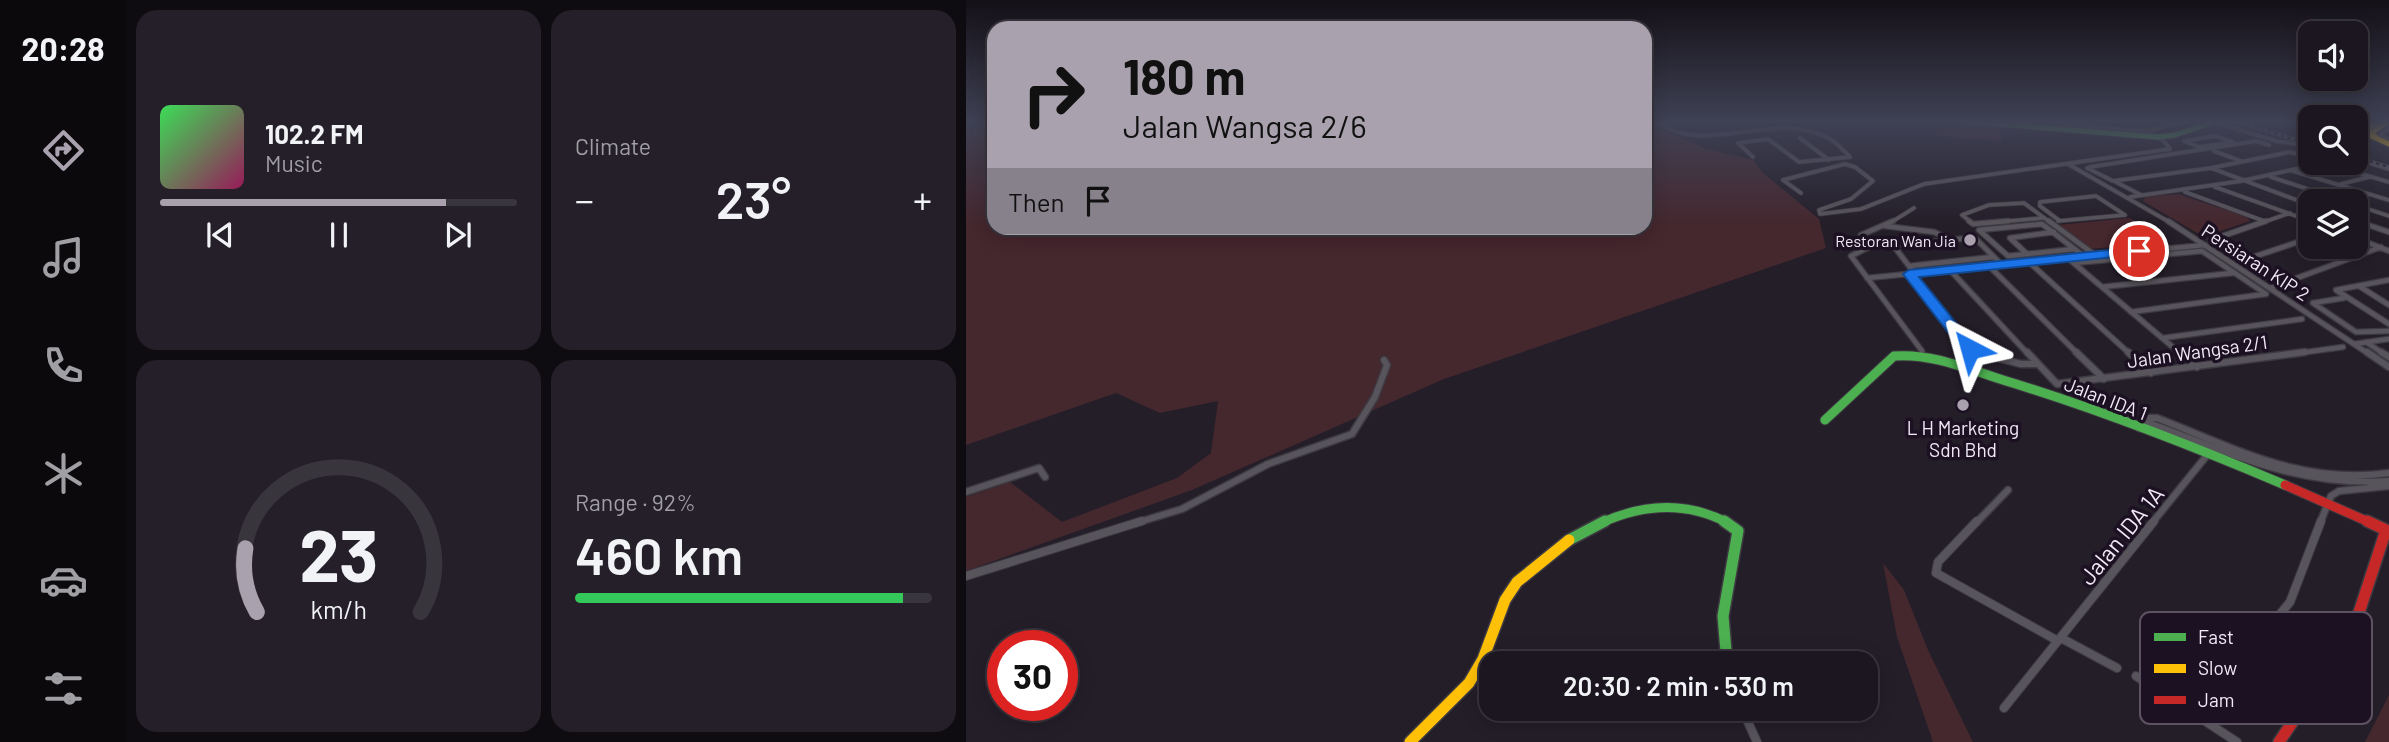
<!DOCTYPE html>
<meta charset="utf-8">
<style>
:root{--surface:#1b161f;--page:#241f28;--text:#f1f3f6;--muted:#a09fa4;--line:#39353d;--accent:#a9a2ae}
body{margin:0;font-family:Barlow,sans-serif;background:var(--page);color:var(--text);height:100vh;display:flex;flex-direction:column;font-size:26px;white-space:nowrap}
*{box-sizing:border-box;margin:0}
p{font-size:23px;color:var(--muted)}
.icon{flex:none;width:38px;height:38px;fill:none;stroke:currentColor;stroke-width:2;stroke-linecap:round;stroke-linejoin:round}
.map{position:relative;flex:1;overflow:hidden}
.side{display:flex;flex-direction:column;gap:10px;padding:10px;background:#0f0c11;width:840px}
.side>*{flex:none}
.guide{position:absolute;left:21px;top:21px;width:665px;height:214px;border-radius:21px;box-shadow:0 4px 18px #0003,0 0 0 2px var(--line);background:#a9a2ae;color:#111;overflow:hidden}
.controls{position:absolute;left:1332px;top:21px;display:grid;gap:14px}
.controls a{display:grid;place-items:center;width:70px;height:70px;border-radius:14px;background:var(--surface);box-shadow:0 4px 18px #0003,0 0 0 2px var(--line);font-size:35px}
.speed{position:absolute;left:21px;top:630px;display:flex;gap:14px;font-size:35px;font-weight:700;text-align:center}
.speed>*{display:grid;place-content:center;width:91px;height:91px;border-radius:50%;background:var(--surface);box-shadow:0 4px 18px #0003,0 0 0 2px var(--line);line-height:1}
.speed .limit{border:10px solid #d22;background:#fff;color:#111}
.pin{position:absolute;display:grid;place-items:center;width:60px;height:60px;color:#fff;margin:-30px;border:4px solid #fff;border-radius:50%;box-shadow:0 2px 7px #0007}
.me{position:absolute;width:77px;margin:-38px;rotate:321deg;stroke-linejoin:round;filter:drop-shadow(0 0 5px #0008)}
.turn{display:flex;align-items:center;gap:24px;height:147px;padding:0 21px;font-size:32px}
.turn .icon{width:91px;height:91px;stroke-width:2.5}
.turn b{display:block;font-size:49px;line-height:60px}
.then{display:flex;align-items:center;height:66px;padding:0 21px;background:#0003;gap:14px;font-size:26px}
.big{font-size:52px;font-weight:600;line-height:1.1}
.side .tile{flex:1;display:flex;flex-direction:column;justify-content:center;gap:10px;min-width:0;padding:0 24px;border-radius:21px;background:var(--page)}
.side .dial{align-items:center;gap:0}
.dial svg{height:182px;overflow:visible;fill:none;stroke:var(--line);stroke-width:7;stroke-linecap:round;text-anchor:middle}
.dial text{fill:var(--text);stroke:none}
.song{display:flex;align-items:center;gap:21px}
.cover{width:84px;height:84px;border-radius:10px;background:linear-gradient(135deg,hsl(130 70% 55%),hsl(330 70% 35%))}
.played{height:7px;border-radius:4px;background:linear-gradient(90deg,var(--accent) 80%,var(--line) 80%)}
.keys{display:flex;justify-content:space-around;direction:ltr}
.heat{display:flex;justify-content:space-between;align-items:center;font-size:38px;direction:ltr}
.charge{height:10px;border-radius:5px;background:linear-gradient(90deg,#34c759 92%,var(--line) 0)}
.side .tiles{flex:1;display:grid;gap:10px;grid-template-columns:repeat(2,1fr)}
.trip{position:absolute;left:513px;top:651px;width:399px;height:70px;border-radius:21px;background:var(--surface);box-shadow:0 4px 18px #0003,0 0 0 2px var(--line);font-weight:600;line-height:70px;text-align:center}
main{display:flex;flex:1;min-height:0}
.tab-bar{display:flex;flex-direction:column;width:126px;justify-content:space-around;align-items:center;background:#0b090c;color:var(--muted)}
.tab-bar .icon{width:49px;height:49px}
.tab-bar .active{color:var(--accent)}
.tab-bar b{font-size:32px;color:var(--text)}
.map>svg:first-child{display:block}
</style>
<main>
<nav class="tab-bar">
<b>20:28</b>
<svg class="icon active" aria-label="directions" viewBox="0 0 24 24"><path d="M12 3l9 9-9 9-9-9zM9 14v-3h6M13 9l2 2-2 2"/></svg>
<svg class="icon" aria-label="music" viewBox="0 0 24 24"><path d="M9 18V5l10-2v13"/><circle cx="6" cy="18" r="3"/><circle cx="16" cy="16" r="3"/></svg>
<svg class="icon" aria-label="phone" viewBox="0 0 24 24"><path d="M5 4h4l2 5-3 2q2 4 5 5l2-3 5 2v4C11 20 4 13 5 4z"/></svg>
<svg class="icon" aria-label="climate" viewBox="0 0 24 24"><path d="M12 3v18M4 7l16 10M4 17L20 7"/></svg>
<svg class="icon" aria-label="car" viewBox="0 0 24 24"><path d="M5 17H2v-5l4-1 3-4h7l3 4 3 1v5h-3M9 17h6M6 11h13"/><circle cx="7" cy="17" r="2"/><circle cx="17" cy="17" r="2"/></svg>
<svg class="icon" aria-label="filters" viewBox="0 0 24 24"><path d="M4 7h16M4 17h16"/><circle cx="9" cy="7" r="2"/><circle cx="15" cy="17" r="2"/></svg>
</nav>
<section class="side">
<div class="tiles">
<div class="tile">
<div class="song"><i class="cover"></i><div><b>102.2 FM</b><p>Music</p></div></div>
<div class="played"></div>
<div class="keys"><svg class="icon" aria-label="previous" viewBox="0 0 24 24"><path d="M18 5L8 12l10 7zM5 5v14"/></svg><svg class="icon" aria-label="pause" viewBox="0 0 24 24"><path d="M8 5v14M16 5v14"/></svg><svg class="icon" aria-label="next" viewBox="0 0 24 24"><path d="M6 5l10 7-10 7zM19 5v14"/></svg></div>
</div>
<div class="tile"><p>Climate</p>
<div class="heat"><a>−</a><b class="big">23°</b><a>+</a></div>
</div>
<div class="tile dial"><svg viewBox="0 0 100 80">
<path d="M14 69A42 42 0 1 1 86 69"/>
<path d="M14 69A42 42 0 0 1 9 41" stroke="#a9a2ae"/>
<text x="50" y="56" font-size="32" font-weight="700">23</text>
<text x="50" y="72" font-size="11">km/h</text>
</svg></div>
<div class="tile"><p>Range · 92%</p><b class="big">460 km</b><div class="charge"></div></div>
</div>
</section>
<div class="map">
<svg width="1423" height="742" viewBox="0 0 1423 742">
<rect width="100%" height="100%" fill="#241e29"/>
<path fill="#45272e" d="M0 121H28V228H679V123L738 148 787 160 797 173 853 219 860 248 478 379 226 490 0 571V497L44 482 96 522 211 478 245 453 252 401 194 413 150 393 0 445Z
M971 121 1033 127 1036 141 971 136Z
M1212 194 1281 217 1284 221 1246 234 1231 233 1177 201 1180 197Z
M1164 218 1200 242 1124 249 1091 225Z
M917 563 938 590 962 650 1007 742H967L931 637Z
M1423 695V742H1399Z"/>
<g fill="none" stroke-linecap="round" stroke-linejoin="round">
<defs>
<path id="street-far3" d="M1248 122 1310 141 1344 146
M693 124C745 156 810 108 864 139 871 143 878 151 884 157
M1423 129 1414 135 1423 140
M1182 131 1220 121
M1249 136 1267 142 1233 147 1218 141Z
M834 138 863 160
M1248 151 1275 161
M787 157 772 143 802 139 833 162 884 157
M1390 159 1423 169
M1359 163 1423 182
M1102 164 1205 223
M1124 167 1290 141 1303 145
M1121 168 1147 181 1245 168 1324 152 1344 158
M1245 168 1344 205
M1327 171 1423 200
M1305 177 1378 201
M817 180 879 164 889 167 907 181 885 199 853 210 854 214
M817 180 835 193
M1150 182 1175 195
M1375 184 1403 177
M1249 187 1344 221
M1219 192 1298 221
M1164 197 1275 181 1357 163
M1390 205 1423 216
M854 214 895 209 958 184 1204 149 1197 140 1179 131 1055 121
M1092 221 1159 215
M1094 221 1074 206V202L1130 196 1159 215
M1390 221 1395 223
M924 223 948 208
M1006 223 996 215 1023 205 1058 203 1085 223
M1021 223 1077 218
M1295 223 1324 213"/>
<path id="street-far2" d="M1003 221 1007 224 1042 221
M1083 221 1129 255
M1202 221 1403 354
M1300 221 1245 240 1278 260 1344 238
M1390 221 1423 232
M919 226 968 232 983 239
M895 235 927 221
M1390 238 1423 251
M927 245 949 274
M1108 249 1042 256 1013 230 1076 224 1119 257
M1236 251 1300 294
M1061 254 1044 238 1088 232
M1103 259 1215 354
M1064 263 1164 354
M1108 263 1236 251
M943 266 1027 257
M1024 267 1112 354
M984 270 1062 354
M943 274 1011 354
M901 278 1239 245
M1423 280 1370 290 1423 324
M1393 286 1423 305
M1136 287 1267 273
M1304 288 1415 247
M1347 303 1390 332 1423 331
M1347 303 1378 298
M1165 312 1300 294
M1197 338 1336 319
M1400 342 1418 354
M1388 344 1423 339
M956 351 885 256 913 242 927 245 1004 238 1010 239 1036 265
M1326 354 1377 347"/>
<path id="street-far1" d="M1007 352 1055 364H1070
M1061 352 1091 384 1339 352
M1110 352 1138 379
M1162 352 1185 373
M1213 352 1231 367
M1401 352 1423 367
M1415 352 1423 357
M1178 421C1262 452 1331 487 1423 481
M1173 428 1182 418H1191C1271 449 1335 485 1423 473
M0 492 73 468 79 477
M170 523 216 509 302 464 386 434 409 397 421 365 418 360
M1010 523 1042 490
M1186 523 1242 454
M1354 523 1365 496 1373 491 1423 486"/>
<path id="street" d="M1011 521 972 562 970 573 1092 641
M0 576 176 521
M1095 638 1151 668
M1170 676 1271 742
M1038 708 1188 521
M776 709 791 742
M1231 716 1324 602 1355 521"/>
<path id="fast-far2" d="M998 121 1191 137 1209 135 1251 121"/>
<path id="fast-far1" d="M859 420 928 356C966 353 1002 369 1037 380 1133 409 1227 446 1319 485
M635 523C677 504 720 501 762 523"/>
<path id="fast" d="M758 521 772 531 757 616 761 663
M603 540 639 521"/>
<path id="slow-far1" d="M1412 121 1397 132 1423 144
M1410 137 1405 133 1423 121"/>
<path id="slow" d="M444 742 503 683 517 659 539 600 551 582 603 540"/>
<path id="jam-far2" d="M689 121 693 124 700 121"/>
<path id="jam-far1" d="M1319 485 1405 523"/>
<path id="jam" d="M1313 742 1386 634 1420 530 1401 521"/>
</defs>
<use href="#street-far3" stroke="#3e3a42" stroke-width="5"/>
<use href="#street-far2" stroke="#3e3a42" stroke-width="7"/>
<use href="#street-far1" stroke="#3e3a42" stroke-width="9"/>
<use href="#street" stroke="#3e3a42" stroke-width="10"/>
<use href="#fast-far2" stroke="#3e3a42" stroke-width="7"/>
<use href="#fast-far1" stroke="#3e3a42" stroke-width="11"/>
<use href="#fast" stroke="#3e3a42" stroke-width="14"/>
<use href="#slow-far1" stroke="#3e3a42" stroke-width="7"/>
<use href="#slow" stroke="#3e3a42" stroke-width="14"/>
<use href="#jam-far2" stroke="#3e3a42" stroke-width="7"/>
<use href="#jam-far1" stroke="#3e3a42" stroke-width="11"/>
<use href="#jam" stroke="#3e3a42" stroke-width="14"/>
<use href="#street-far3" stroke="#58545c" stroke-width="3.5"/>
<use href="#street-far2" stroke="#58545c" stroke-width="4.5"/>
<use href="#street-far1" stroke="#58545c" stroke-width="6"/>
<use href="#street" stroke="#58545c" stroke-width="8"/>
<use href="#fast-far2" stroke="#4caf50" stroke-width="5"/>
<use href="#fast-far1" stroke="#4caf50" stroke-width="9"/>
<use href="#fast" stroke="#4caf50" stroke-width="11"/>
<use href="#slow-far1" stroke="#ffc107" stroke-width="5"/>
<use href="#slow" stroke="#ffc107" stroke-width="11"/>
<use href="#jam-far2" stroke="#c62828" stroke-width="5"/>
<use href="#jam-far1" stroke="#c62828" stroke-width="9"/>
<use href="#jam" stroke="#c62828" stroke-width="11"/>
<defs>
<path id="rail" d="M1268 121 1344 144
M1390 157 1423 167"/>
</defs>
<use href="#rail" stroke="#5d5960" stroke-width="3.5"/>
<use href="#rail" stroke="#1c1123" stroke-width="2" stroke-dasharray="3.5" stroke-linecap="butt"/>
</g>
<linearGradient id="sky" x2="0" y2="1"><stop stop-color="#141017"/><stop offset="0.54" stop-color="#3f4154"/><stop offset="1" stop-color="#3f4154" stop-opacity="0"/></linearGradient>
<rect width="1423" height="225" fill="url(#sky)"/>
<path fill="#1a73e8" stroke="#114b97" stroke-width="2" d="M1173 247 1177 248V254L953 277 1011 349 1004 354 998 353 937 274 943 270Z"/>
<g fill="#a9a2ae" stroke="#1c1123" stroke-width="2.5">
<circle cx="1004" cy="240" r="7"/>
<circle cx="997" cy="405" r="7"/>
</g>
<g text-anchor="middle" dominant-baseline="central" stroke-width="7" stroke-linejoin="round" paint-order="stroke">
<g font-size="16" fill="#f0e9f6" stroke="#1c1123" text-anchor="end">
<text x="990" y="240">Restoran Wan Jia</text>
</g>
<g font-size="19" fill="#f0e9f6" stroke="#1c1123">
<text transform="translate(1290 262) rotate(33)">Persiaran KIP 2</text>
<text transform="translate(1231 351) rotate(-8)">Jalan Wangsa 2/1</text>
<text transform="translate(1140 398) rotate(21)">Jalan IDA 1</text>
</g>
<g font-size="19" fill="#f0e9f6" stroke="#1c1123">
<text x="997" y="427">L H Marketing<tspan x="997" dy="22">Sdn Bhd</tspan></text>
</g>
<g font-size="23" fill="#f0e9f6" stroke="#1c1123">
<text transform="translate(1155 535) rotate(-51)">Jalan IDA 1A</text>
</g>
</g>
<rect x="1174" y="612" width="232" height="112" rx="10" fill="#1c1123" stroke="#5c5262" stroke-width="2"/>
<rect x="1188" y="633" width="32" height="8" fill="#4caf50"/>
<rect x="1188" y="664" width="32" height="9" fill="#ffc107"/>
<rect x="1188" y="696" width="32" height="8" fill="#c62828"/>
<g font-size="19" fill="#f0e9f6">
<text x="1232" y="644">Fast</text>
<text x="1232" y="675">Slow</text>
<text x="1232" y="707">Jam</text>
</g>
</svg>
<div class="controls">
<a><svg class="icon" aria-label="sound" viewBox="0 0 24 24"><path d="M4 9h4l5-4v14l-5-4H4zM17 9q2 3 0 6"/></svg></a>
<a><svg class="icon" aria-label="search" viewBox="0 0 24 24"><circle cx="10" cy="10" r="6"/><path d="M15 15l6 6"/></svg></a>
<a><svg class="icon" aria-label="layers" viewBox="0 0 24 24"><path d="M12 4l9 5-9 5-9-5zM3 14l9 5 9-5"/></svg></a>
</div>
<div class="speed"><div class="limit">30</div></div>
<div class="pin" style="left:1173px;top:251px;background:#d93025"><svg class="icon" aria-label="arrive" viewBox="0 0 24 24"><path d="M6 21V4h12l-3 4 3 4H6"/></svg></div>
<svg class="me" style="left:1004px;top:349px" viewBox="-20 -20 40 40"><path d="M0-17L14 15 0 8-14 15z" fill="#1a73e8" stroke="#fff" stroke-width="4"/></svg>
<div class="trip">20:30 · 2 min · 530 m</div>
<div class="guide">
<div class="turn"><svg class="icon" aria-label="right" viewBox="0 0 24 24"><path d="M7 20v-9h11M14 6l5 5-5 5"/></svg><div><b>180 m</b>Jalan Wangsa 2/6</div></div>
<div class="then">Then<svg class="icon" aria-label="arrive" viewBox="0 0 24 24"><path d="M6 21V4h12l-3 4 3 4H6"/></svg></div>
</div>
</div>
</main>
